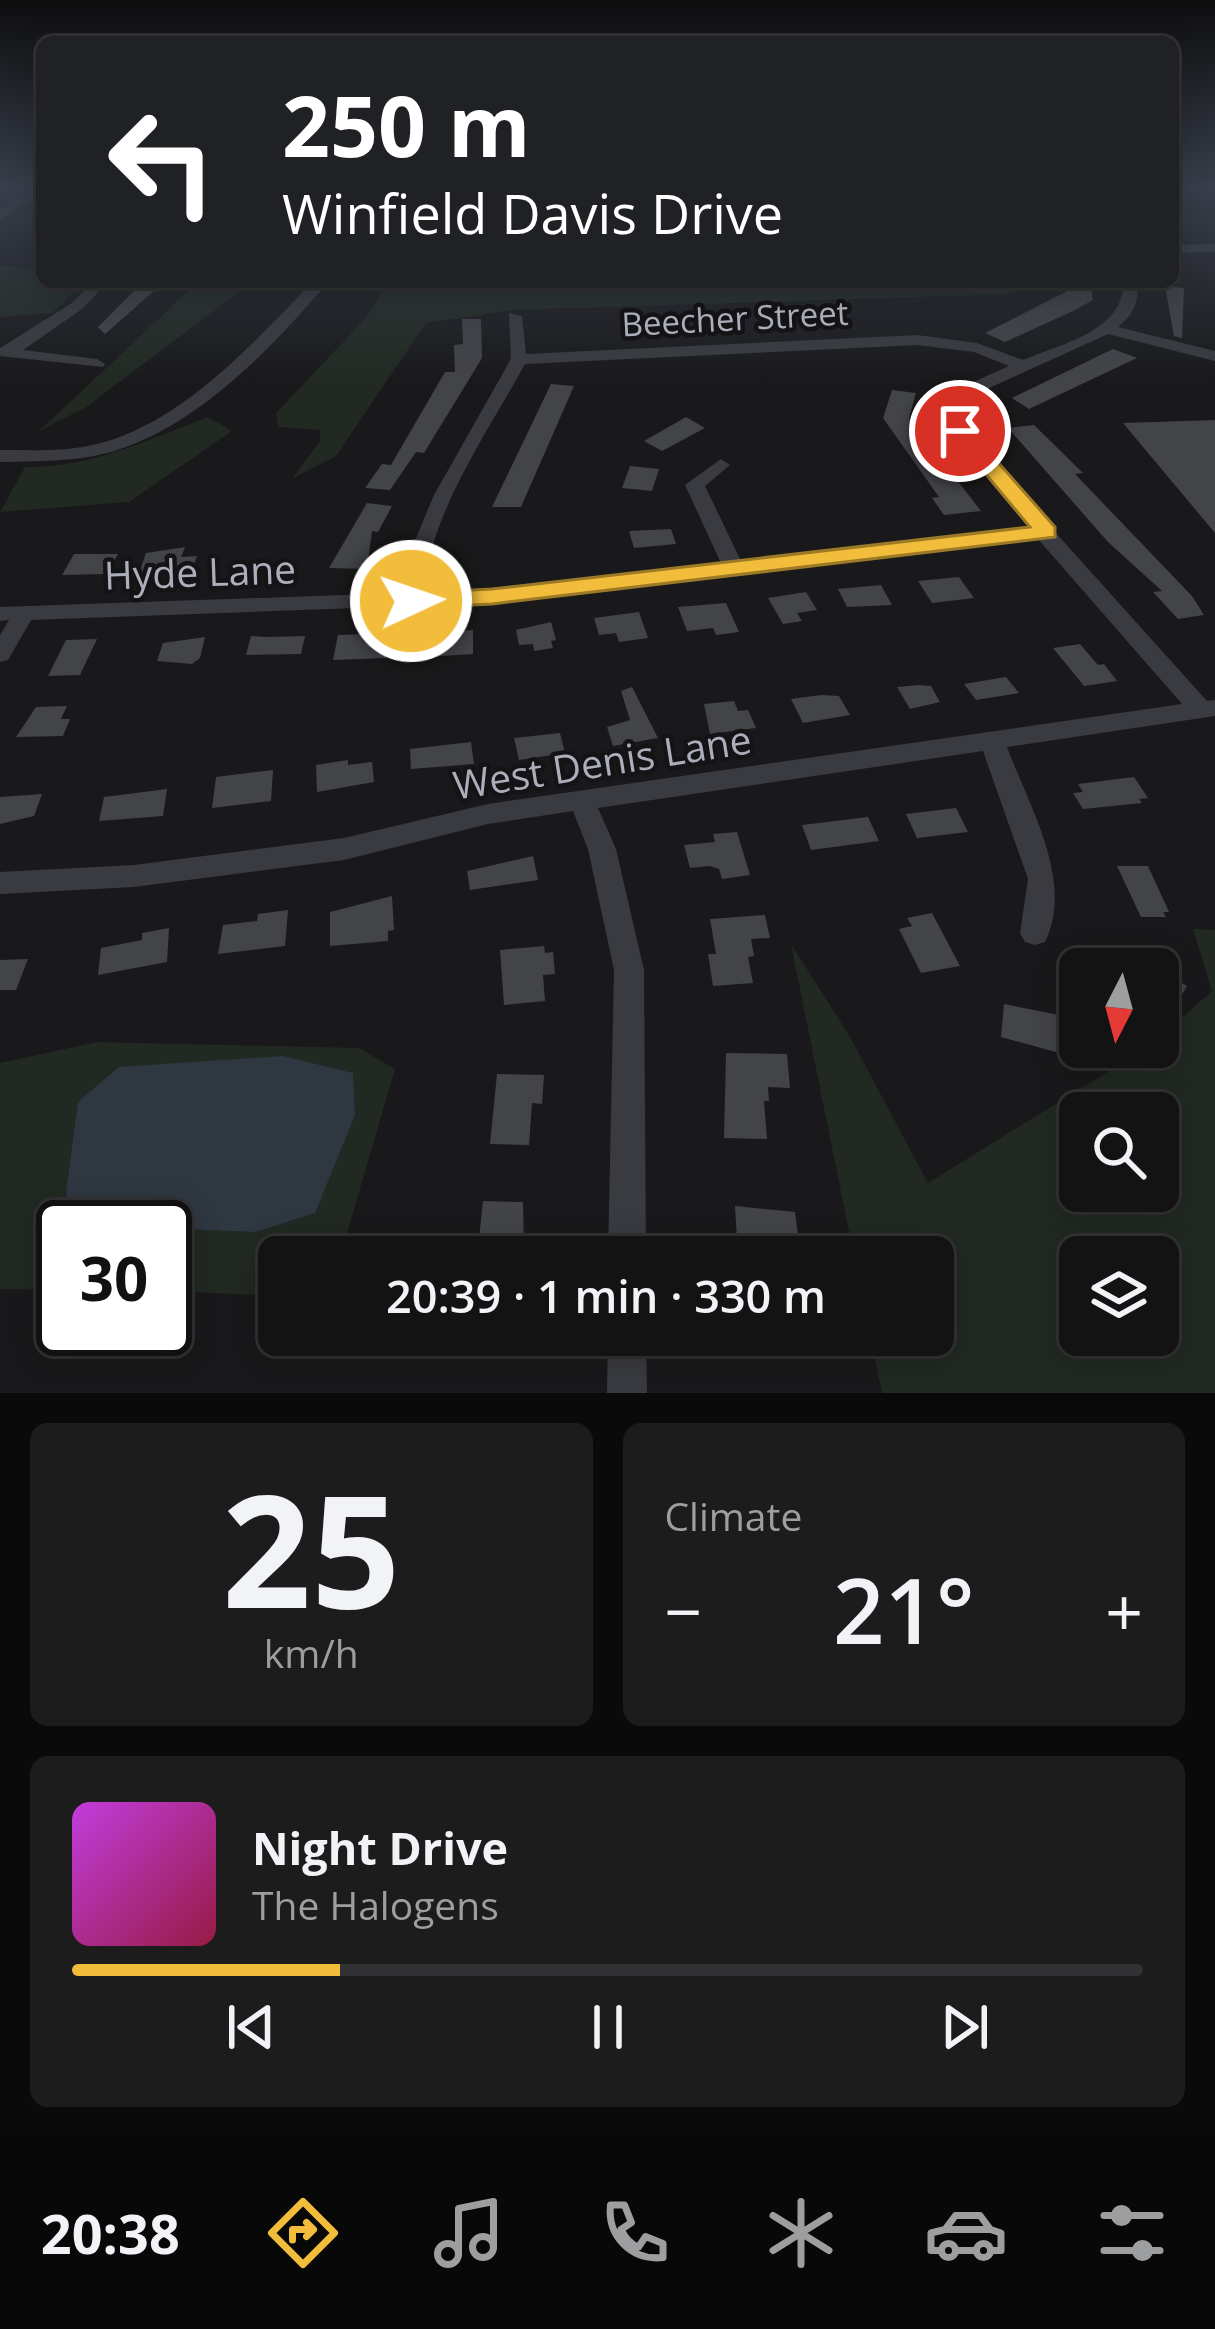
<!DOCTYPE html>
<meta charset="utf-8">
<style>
:root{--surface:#131314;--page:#1c1c1d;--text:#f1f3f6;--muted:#9d9ea0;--line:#323234;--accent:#f1bd3b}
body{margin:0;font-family:"Open Sans",sans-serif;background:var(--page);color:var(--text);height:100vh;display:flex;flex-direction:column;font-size:45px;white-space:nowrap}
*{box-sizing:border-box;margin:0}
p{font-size:39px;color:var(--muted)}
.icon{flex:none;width:66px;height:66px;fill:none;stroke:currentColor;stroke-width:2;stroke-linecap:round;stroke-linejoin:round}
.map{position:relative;height:1393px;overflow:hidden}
.details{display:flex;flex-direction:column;gap:30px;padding:30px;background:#0a0a0b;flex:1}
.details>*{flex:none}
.banner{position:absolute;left:36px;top:36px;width:1143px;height:252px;border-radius:18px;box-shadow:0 6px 30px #0003,0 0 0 3px var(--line);background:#202124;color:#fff;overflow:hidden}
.needle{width:78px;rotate:186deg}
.controls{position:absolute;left:1059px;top:948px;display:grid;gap:24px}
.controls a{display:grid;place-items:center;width:120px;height:120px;border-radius:18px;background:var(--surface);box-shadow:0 6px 30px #0003,0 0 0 3px var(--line);font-size:60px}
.speed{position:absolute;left:36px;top:1200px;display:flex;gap:24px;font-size:60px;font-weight:700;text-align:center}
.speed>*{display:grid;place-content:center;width:156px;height:156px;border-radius:50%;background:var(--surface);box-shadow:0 6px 30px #0003,0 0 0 3px var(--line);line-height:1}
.speed .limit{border:6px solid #111;border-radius:18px;background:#fff;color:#111}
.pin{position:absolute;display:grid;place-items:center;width:102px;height:102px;color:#fff;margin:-51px;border:6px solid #fff;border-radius:50%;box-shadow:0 3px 12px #0007}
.me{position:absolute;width:132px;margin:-66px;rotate:87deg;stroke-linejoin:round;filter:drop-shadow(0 0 9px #0008)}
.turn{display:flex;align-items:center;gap:42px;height:252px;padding:0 48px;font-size:54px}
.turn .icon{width:156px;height:156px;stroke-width:2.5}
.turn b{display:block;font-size:84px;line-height:102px}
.big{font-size:90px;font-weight:600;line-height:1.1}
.details .tile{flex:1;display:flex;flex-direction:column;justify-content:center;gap:18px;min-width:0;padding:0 42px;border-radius:18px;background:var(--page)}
.details .dial{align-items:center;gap:0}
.dial b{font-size:156px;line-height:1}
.song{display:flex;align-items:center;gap:36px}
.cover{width:144px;height:144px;border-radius:18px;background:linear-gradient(135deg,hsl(290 70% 55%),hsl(340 70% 35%))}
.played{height:12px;border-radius:6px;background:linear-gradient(90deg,var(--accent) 25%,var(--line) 25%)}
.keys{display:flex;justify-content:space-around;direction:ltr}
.heat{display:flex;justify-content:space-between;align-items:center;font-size:66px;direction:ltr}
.details .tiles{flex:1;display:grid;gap:30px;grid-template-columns:1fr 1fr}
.tile:last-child{grid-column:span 2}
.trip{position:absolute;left:258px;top:1236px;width:696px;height:120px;border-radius:18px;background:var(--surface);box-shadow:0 6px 30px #0003,0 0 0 3px var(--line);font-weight:600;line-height:120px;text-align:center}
.tab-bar{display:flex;height:192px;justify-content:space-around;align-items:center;background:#080808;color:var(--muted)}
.tab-bar .icon{width:84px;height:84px}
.tab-bar .selected{color:var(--accent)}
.tab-bar b{font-size:54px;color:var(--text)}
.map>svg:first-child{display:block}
</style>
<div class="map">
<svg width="1215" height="1393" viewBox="0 0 1215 1393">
<rect width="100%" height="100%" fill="#19191b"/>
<path fill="#212922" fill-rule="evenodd" d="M0 266 42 268V282H84L52 313 0 317Z
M198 282H245L235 295 85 408 39 431Z
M389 282H743L752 288 841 284 867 290 879 282 1036 284 1010 294 514 310 426 323 336 456 292 479 320 441V430L278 427 276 413 365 319Z
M208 417 232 431 129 502 0 512 25 467C90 468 148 440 208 417Z
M1193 929 1215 930V1393H882L870 1335H933V1257H854L791 944 849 1035 928 1183 1148 1047H1158V1039L1212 991ZM1158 1113V1191H1080V1113ZM1158 1257V1335H1080V1257Z
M97 1042 359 1048 395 1069 340 1257H279V1296L165 1291V1228L256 1232 315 1213 102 1226 134 1227H63V1290L0 1289V1063Z"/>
<path fill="#2f3740" d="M283 1056 353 1073 355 1115 315 1213 256 1232 102 1226 72 1215 66 1193 78 1102 119 1067Z"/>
<path fill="#434448" d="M143 282H164L105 334 98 327Z
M1085 282H1090L1093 300 1073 311 1005 342 985 333Z
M1165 286 1184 288 1182 338 1174 336Z
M462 319H481L482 358 424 453 416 452 390 490 365 488 382 464 391 465 445 372H455L454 345 463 344Z
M1113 349 1137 358 1029 409 1012 398Z
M551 384 574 386 521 507H492Z
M892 390 916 393 909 418 981 511 944 515 932 498 939 497 883 418Z
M686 417 705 428 662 451 644 441Z
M1215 420V533L1123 423Z
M1034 425 1083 473 1075 474 1192 596 1204 615 1178 619 1153 592 1162 591 1108 542 1008 428Z
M630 466 659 469 652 491 622 488Z
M367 503 392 506 378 532 372 531 367 569 329 568Z
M671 529 676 544 634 548 629 531Z
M185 547 181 557 197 556 192 572 139 573 146 553Z
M74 554H118L107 574 62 575Z
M959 577 974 598 932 603 918 581Z
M881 585 892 605 847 607 838 589Z
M806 592 817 610 797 613 802 621 783 624 768 598Z
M726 603 739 632 716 635 713 628 687 631 678 607Z
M639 612 648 638 619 642 616 633 599 635 594 618Z
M551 622 556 640 551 641 553 648 534 651 533 644 519 645 516 630Z
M473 630V654L424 657 425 633Z
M389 633 386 658 333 660 338 635Z
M251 636 268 637 305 636 301 654 246 655Z
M205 637 200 658 192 664 157 661 163 643Z
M97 639 80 675 48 676 66 640Z
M1080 644 1098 665 1104 664 1117 681 1084 686 1053 648Z
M1006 677 1019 693 976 700 964 684Z
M918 685 931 686 940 702 910 709 897 687Z
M632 687 658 738 613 746 607 727 630 720 621 691Z
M821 695 839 696 850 715 803 723 791 699Z
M734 701 738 711 748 710 756 728 710 734 704 704Z
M67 706 61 719H70L63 736 16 737 36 707Z
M560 733 565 753 519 760 514 738Z
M471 742 474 764 411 769 410 749Z
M348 760V765L372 762 374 782 317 792 316 765Z
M273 770 271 801 212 808 216 777Z
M1134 777 1148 798 1139 799 1142 803 1083 809 1073 793 1083 792 1078 784Z
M167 789 163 816 99 821 104 797Z
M42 794 34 816 0 824V797Z
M956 808 968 832 917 838 906 814Z
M868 817 879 841 811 850 802 825Z
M737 832 750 875 722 879 719 869 710 866 690 868 684 845 715 842 713 834Z
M533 856 538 880 470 890 467 871Z
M1117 866H1148L1169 912H1163L1166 917H1141Z
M392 896 394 930 388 931V941L330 946V912Z
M288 910 285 946 218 954 223 925 257 921 258 914Z
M932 913 960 966 921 973 899 929 912 926 907 918Z
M765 915 770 938 751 939 754 956 748 957 753 983 713 986 708 954H716L710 919Z
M169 928 167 962 98 975 101 948 142 940V933Z
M544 946 545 953 553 952 555 974 543 975 545 1001 504 1005 500 950Z
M28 959 16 990H0V960Z
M1158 969 1187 986 1158 1035Z
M1004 1004 1064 1016 1063 1054 1001 1037Z
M726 1053 787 1054 790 1088 768 1087 769 1101H764L767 1139 724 1138Z
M497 1074 544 1075 542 1104 532 1103 529 1145 490 1144Z
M483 1201 523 1202 524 1257H477Z
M735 1206 795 1212 799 1243 784 1242 786 1257H738Z"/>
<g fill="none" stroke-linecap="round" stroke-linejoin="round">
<path fill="#3a3b40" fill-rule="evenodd" d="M29 189 42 192 0 220V210Z
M1215 244V252L1173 253V245Z
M93 282H108L82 309 23 350 97 359 105 364 103 367 0 356V348L72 303Z
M313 282H328C272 348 197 427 111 452 75 462 37 461 0 462V450C33 450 69 452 101 443 187 419 252 343 313 282Z
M1123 282H1137C1139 302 1134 314 1118 327L1215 351V361L1108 334 965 399 960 405 970 427 1028 502 1207 701 1215 700V716L1007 747C1028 804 1075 881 1045 942L1035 945 1025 942 1020 933 1028 879 983 751 598 808 616 849 644 970 646 1257H608L614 970 588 849 573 811 488 824 344 860 134 887 0 894V872L134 865 344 838 488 804 1182 704 1038 539 492 603 31 620 8 660 0 662V635L9 620 0 621V607L401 593 406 562 434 495 511 359 509 313 522 316 526 354 917 335 977 343 1023 360C1060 344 1125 331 1123 282ZM917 345 974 352 1009 366 953 391 942 404C963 450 997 490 1029 528L741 561 705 486 730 465 721 459 685 485 721 563 492 589 423 592C432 510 486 435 525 364Z
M608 1335H646L647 1393H607Z"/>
</g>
<linearGradient id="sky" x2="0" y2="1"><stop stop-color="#0e0e0f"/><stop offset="0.49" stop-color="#383e4a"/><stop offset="1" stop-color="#383e4a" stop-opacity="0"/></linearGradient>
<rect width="1215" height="384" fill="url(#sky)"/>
<path fill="#f1bd3b" stroke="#9d7b26" stroke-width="3" d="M953 427H967L1055 527V537L492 604 411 608 399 601 411 593 492 589 1030 527 953 435Z"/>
<g text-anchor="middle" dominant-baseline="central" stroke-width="9" stroke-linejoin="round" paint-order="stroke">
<g font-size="33" fill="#acafbb" stroke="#141416">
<text transform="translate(735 318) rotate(-3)">Beecher Street</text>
</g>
<g font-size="39" fill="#acafbb" stroke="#141416">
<text transform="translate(200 571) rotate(-2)">Hyde Lane</text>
<text transform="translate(602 761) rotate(-9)">West Denis Lane</text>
</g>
</g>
</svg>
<div class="controls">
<a><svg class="needle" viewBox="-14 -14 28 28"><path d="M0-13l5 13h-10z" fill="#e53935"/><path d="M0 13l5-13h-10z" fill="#9d9ea0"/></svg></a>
<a><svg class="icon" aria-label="search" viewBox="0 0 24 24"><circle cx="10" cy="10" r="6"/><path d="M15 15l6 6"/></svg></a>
<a><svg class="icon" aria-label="layers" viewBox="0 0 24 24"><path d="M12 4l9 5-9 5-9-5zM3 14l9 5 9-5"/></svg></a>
</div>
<div class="speed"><div class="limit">30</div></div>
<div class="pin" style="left:960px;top:431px;background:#d93025"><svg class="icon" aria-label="arrive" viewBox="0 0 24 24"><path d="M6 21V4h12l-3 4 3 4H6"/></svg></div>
<svg class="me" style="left:411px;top:601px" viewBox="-20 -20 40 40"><circle r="17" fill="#f1bd3b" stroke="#fff" stroke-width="3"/><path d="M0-11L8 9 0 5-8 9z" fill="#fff"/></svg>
<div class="trip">20:39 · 1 min · 330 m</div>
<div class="banner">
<div class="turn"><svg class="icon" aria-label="left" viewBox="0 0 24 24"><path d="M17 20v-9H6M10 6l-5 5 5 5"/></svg><div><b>250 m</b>Winfield Davis Drive</div></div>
</div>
</div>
<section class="details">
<div class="tiles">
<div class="tile dial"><b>25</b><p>km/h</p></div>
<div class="tile"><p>Climate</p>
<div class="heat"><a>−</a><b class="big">21°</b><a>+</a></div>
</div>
<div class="tile">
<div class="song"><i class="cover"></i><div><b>Night Drive</b><p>The Halogens</p></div></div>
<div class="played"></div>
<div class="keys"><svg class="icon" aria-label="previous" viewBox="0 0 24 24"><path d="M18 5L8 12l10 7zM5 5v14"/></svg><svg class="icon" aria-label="pause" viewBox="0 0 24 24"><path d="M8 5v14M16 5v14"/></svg><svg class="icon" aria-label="next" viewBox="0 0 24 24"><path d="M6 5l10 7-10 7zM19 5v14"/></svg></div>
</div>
</div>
</section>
<nav class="tab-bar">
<b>20:38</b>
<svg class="icon selected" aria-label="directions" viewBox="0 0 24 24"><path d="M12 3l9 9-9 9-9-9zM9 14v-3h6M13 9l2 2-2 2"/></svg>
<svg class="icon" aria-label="music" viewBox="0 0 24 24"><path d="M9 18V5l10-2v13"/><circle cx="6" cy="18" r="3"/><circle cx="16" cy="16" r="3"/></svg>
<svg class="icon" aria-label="phone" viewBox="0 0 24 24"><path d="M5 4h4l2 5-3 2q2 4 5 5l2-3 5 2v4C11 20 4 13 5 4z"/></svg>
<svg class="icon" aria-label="climate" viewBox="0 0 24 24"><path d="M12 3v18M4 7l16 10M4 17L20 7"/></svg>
<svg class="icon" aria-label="car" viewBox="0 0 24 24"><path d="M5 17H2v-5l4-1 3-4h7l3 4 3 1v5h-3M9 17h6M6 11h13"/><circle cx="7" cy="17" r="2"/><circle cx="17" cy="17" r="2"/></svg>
<svg class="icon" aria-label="filters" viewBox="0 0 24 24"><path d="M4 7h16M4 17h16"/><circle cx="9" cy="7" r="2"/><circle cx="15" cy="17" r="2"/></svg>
</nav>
